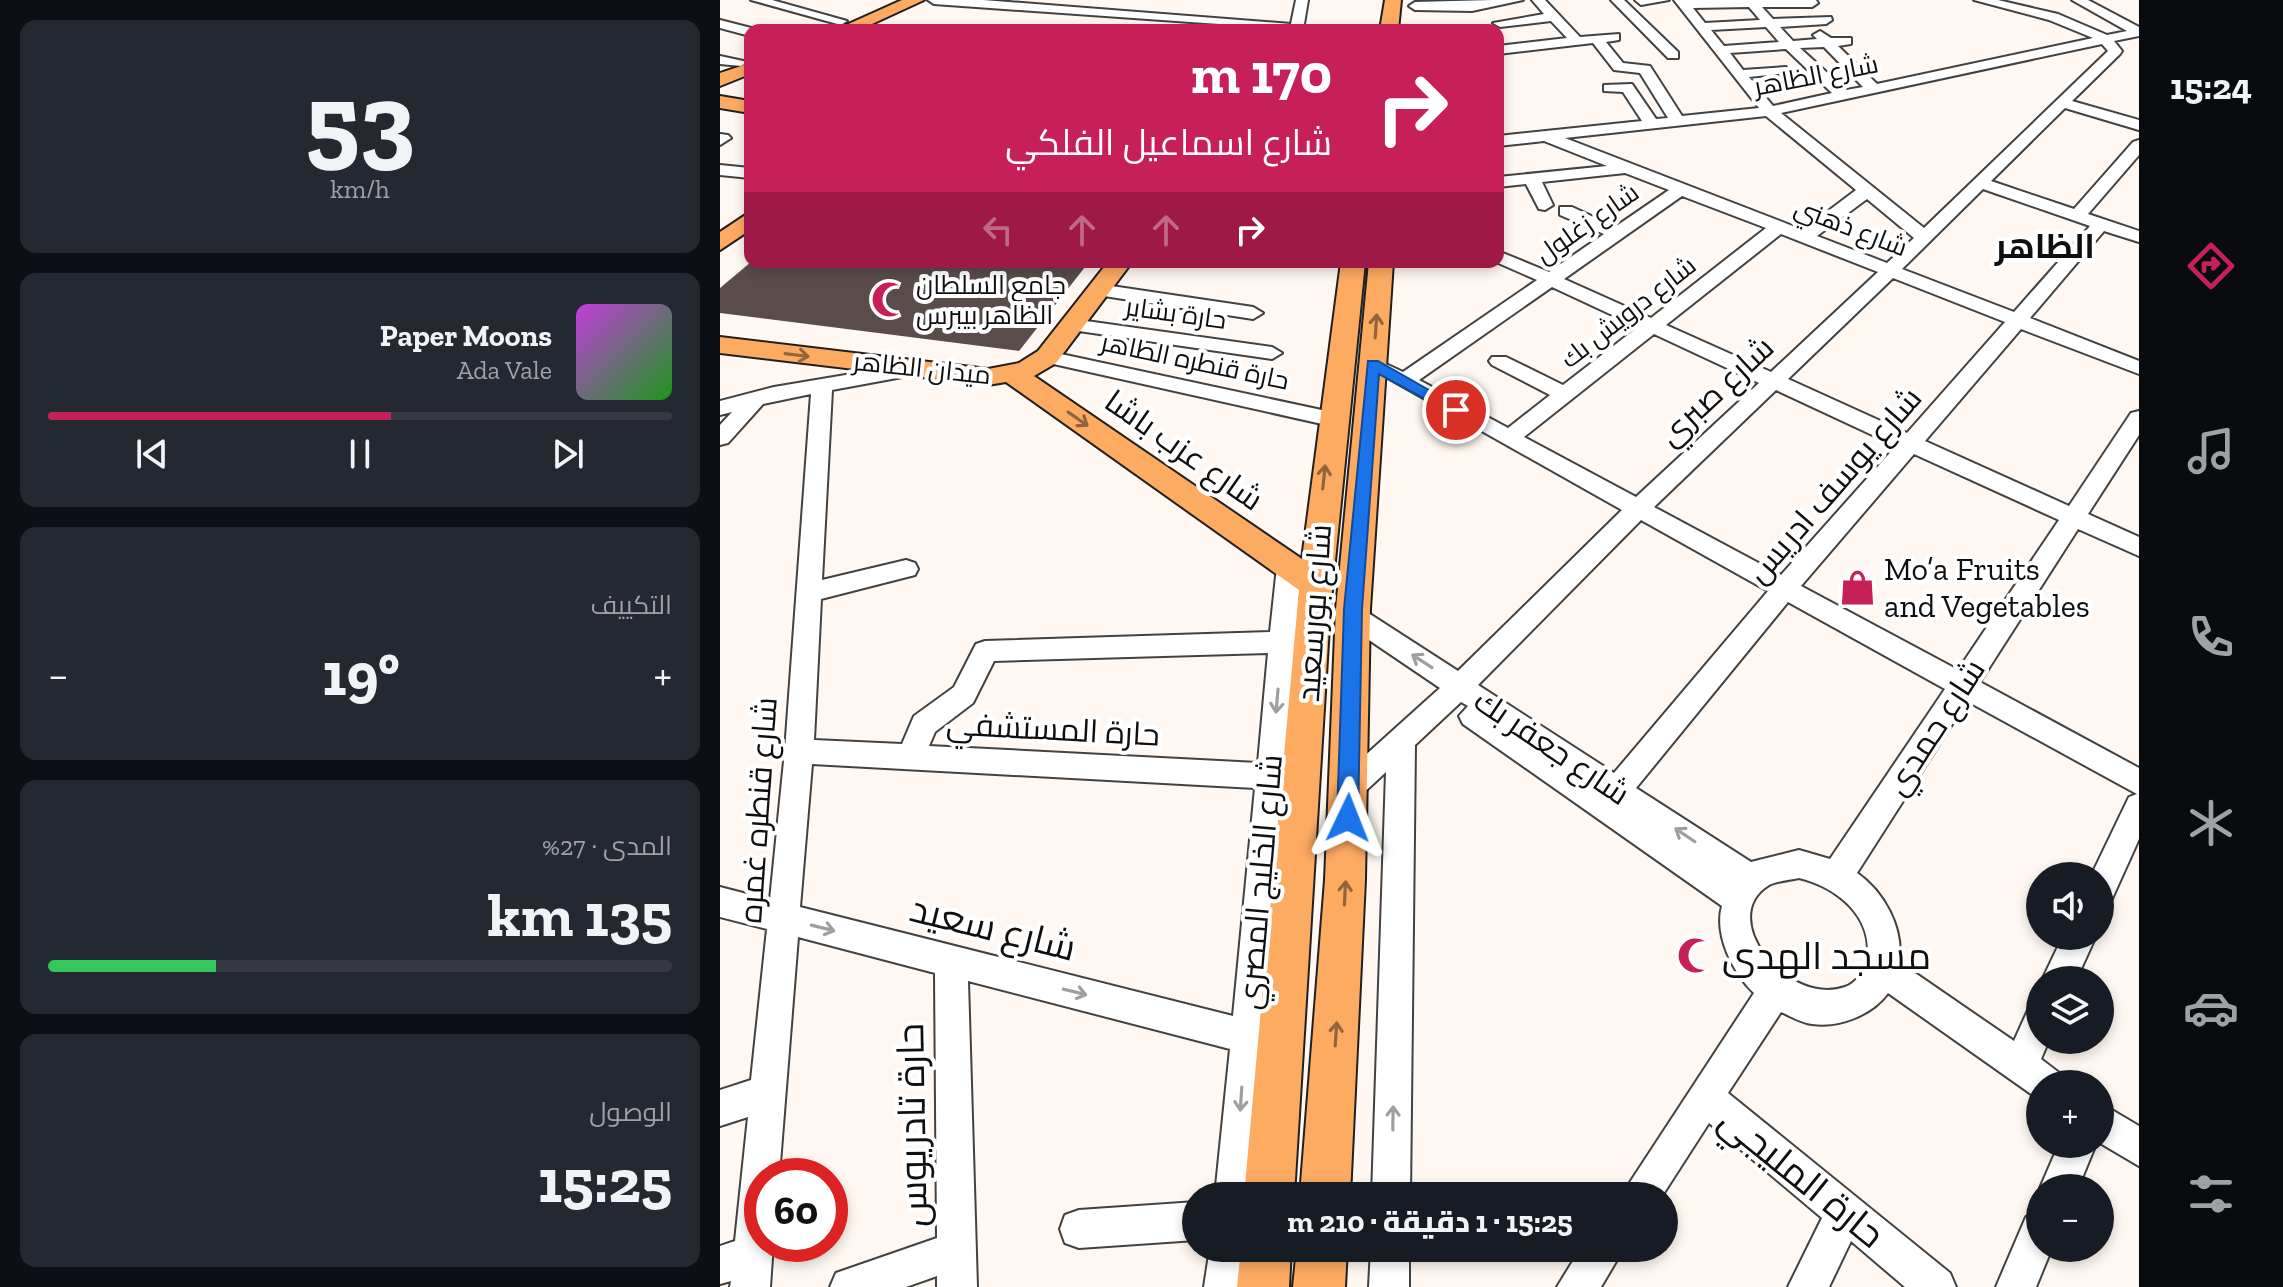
<!DOCTYPE html>
<html lang="ar">
<meta charset="utf-8">
<style>
:root{--surface:#171b24;--page:#242831;--text:#f1f3f6;--muted:#9ea1a6;--line:#363941;--accent:#c72059}
body{margin:0;font-family:"Zilla Slab",Cairo,serif;background:var(--page);color:var(--text);direction:rtl;height:100vh;display:flex;flex-direction:column;font-size:30px;white-space:nowrap}
*{box-sizing:border-box;margin:0}
p{font-size:26px;color:var(--muted)}
.icon{flex:none;width:44px;height:44px;fill:none;stroke:currentColor;stroke-width:2;stroke-linecap:round;stroke-linejoin:round}
.map{position:relative;flex:1;overflow:hidden;direction:ltr}
.panel{display:flex;flex-direction:column;gap:20px;padding:20px;background:#0d0f14;width:720px}
.panel>*{flex:none}
.hud{position:absolute;left:24px;top:24px;width:760px;height:244px;border-radius:16px;box-shadow:0 4px 12px #0003;direction:rtl;background:#c72059;color:#fff;overflow:hidden}
.fabs{position:absolute;left:1306px;top:862px;display:grid;gap:16px}
.fabs a{display:grid;place-items:center;width:88px;height:88px;border-radius:50%;background:var(--surface);box-shadow:0 4px 12px #0003;font-size:40px}
.speed{position:absolute;left:24px;top:1158px;display:flex;gap:16px;font-size:40px;font-weight:700;text-align:center}
.speed>*{display:grid;place-content:center;width:104px;height:104px;border-radius:50%;background:var(--surface);box-shadow:0 4px 12px #0003;line-height:1}
.speed .limit{border:12px solid #d22;background:#fff;color:#111}
.pin{position:absolute;display:grid;place-items:center;width:68px;height:68px;color:#fff;margin:-34px;border:4px solid #fff;border-radius:50%;box-shadow:0 2px 8px #0007}
.me{position:absolute;width:88px;margin:-44px;rotate:2deg;stroke-linejoin:round;filter:drop-shadow(0 0 6px #0008)}
.turn{display:flex;align-items:center;gap:28px;height:168px;padding:0 40px;font-size:36px}
.turn .icon{width:104px;height:104px;stroke-width:2.5}
.turn b{display:block;font-size:56px;line-height:68px}
.lanes{display:flex;align-items:center;height:76px;padding:0 40px;background:#0003;justify-content:center;gap:40px;direction:ltr}
.lanes .off{opacity:.35}
.big{font-size:60px;font-weight:800;line-height:1.1}
.panel .widget{flex:1;display:flex;flex-direction:column;justify-content:center;gap:12px;min-width:0;padding:0 28px;border-radius:16px;background:var(--page)}
.panel .dial{align-items:center;gap:0}
.dial b{font-size:104px;line-height:1}
.song{display:flex;align-items:center;gap:24px}
.cover{width:96px;height:96px;border-radius:12px;background:linear-gradient(135deg,hsl(290 70% 55%),hsl(120 70% 35%))}
.played{height:8px;border-radius:4px;background:linear-gradient(90deg,var(--accent) 55%,var(--line) 55%)}
.keys{display:flex;justify-content:space-around;direction:ltr}
.heat{display:flex;justify-content:space-between;align-items:center;font-size:44px;direction:ltr}
.charge{height:12px;border-radius:6px;background:linear-gradient(90deg,#34c759 27%,var(--line) 0)}
.trip{position:absolute;left:462px;top:1182px;width:496px;height:80px;border-radius:40px;background:var(--surface);box-shadow:0 4px 12px #0003;font-weight:800;line-height:80px;text-align:center;direction:rtl}
main{display:flex;flex:1;min-height:0}
.tab-bar{display:flex;flex-direction:column;width:144px;justify-content:space-around;align-items:center;background:#090b0e;color:var(--muted)}
.tab-bar .icon{width:56px;height:56px}
.tab-bar .on{color:var(--accent)}
.tab-bar b{font-size:36px;color:var(--text)}
.map>svg:first-child{display:block}
</style>
<main>
<nav class="tab-bar">
<b>15:24</b>
<svg class="icon on" aria-label="directions" viewBox="0 0 24 24"><path d="M12 3l9 9-9 9-9-9zM9 14v-3h6M13 9l2 2-2 2"/></svg>
<svg class="icon" aria-label="music" viewBox="0 0 24 24"><path d="M9 18V5l10-2v13"/><circle cx="6" cy="18" r="3"/><circle cx="16" cy="16" r="3"/></svg>
<svg class="icon" aria-label="phone" viewBox="0 0 24 24"><path d="M5 4h4l2 5-3 2q2 4 5 5l2-3 5 2v4C11 20 4 13 5 4z"/></svg>
<svg class="icon" aria-label="climate" viewBox="0 0 24 24"><path d="M12 3v18M4 7l16 10M4 17L20 7"/></svg>
<svg class="icon" aria-label="car" viewBox="0 0 24 24"><path d="M5 17H2v-5l4-1 3-4h7l3 4 3 1v5h-3M9 17h6M6 11h13"/><circle cx="7" cy="17" r="2"/><circle cx="17" cy="17" r="2"/></svg>
<svg class="icon" aria-label="filters" viewBox="0 0 24 24"><path d="M4 7h16M4 17h16"/><circle cx="9" cy="7" r="2"/><circle cx="15" cy="17" r="2"/></svg>
</nav>
<div class="map">
<svg width="1419" height="1287" viewBox="0 0 1419 1287">
<rect width="100%" height="100%" fill="#fff8f2"/>
<path fill="#594c4b" d="M31 262H369L299 351 0 313V288Z"/>
<g fill="none" stroke-linecap="round" stroke-linejoin="round">
<defs>
<path id="minor" d="M31 0H52L127 21 121 25Z
M208 0H263L571 24 576 0H588L583 30 214 4Z
M773 0H803L752 11 695 10 689 6 695 2Z
M812 0H825L860 37 899 34V40L886 42 903 63 930 66 962 116 1039 108 954 0H1096L1098 3 1092 7H1042L1053 19 1111 17 1112 20 1106 24 1060 27 1073 41 1097 39 1093 35 1100 31 1111 38H1131V44L1118 46 1157 84 1373 38 1329 20 1254 0H1278L1338 14 1387 35 1407 31 1352 0H1368L1419 27V36L1394 41 1402 51 1400 54 1352 101 1419 120V130L1345 108 1271 181 1354 209 1413 142 1419 140V155L1368 214 1419 231V242L1384 231 1310 318 1419 361V374L1301 329 1205 441 1349 506 1411 413 1419 411V435L1368 514 1419 537V556L1358 529 1260 682 1419 768V839L1391 901 1380 906V876H1371L1409 797 1417 794 1247 701 1137 873C1164 892 1184 928 1179 962L1294 1041 1308 1010 1320 1005V1040H1329L1321 1059 1338 1072 1344 1084H1320V1099L1314 1096 1168 993C1152 1015 1119 1028 1092 1024 1082 1023 1070 1016 1061 1012L1008 1093 1230 1273 1236 1287H1185L1131 1241 1109 1287H1068L1102 1218 989 1123 942 1196H901L1034 993C1013 973 994 935 1002 906L743 724 739 716 748 706 741 702 695 745 690 1196H652L666 772 639 797 629 801 619 797 614 788 619 779 720 688 624 623 620 616 624 609 633 606 642 609 738 671 902 510 643 364 653 358 683 372 817 280 776 262 778 251 829 272 884 234 840 215V207H852L895 227 949 190 905 173 822 182 833 205 825 210 819 209 806 184 778 187V177L887 166 824 141 778 146V136L922 121 903 92 884 91V85L912 84 936 119 948 118 920 73 894 70 873 43 778 54V46L847 38 831 21 780 27 773 23 824 14ZM1029 7 1040 20 985 23 973 8ZM1046 27 1059 42 1004 46 991 30ZM1382 44 1388 51 1204 228 1061 113ZM1104 47 1143 87 1126 90 1080 48ZM1066 49 1112 93 1053 106 1029 77 1066 73V67L1023 70 1010 53ZM1046 116 1136 190 1083 230 845 138ZM1263 189 1370 226 1294 312 1182 269ZM962 196 1046 228 931 318 844 279ZM1147 199 1194 238 1167 263 1097 236ZM1061 234 1158 272 1051 372 946 325ZM1173 278 1285 322 1187 433 1068 379ZM832 287 918 327 843 385 786 357H772L769 361 772 365 830 395 788 428 699 380ZM934 334 1039 383 916 497 804 437ZM1056 390 1176 446 1061 575 934 507ZM1194 454 1339 520 1238 670 1081 586ZM921 520 1048 591 894 773 758 685ZM1068 602 1225 689 1110 859 1079 850 1031 862 916 788ZM1079 878C1117 887 1154 917 1147 960 1145 971 1136 983 1125 987 1068 1007 995 918 1049 885 1057 881 1070 880 1079 878Z
M891 0H904L958 52V58H948Z
M915 0H949L921 5Z
M0 20 35 29V30H30V36L0 28Z
M0 56 28 62 21 66 0 64Z
M0 134 8 135 11 138 0 145Z
M0 165 30 168V178L0 175Z
M378 284 533 307 543 313 533 319 371 294 369 290Z
M352 319 552 347 562 353 552 359 345 329 342 325 345 321Z
M327 351 611 412 622 419 611 426 320 361 317 357Z
M197 363 207 369 204 373 112 390 102 580 186 560 195 563 198 569 195 575 101 599 94 740 182 744 194 716 234 687 256 644 265 641 550 632 557 567 560 561H578L581 567 566 764 576 768 580 777 576 786 564 789 533 1196H495L510 1049 248 981 257 1287H217V1276L186 1287H110L116 1273 217 1238 215 973 78 937 59 1176H42V1244H53L50 1287H10L11 1281 0 1284V1246L15 1241 28 1117 0 1126V1090L31 1080 47 929 0 917V887L50 900 65 751 91 394 43 404 8 443 0 445V425L12 412 0 415V401L54 387ZM548 653 538 763 209 746 215 732 253 703 274 661ZM92 764 535 788 513 1016 80 907Z
M1343 936H1376L1356 980H1322Z
M1380 1103 1419 1126V1166L1380 1143Z
M1339 1144H1376L1358 1188H1320Z
M476 1202V1240L359 1248 345 1243 340 1229 345 1215 359 1210Z
M1320 1212V1248H1332L1316 1287H1276L1306 1217Z
M490 1248H528L524 1287H484Z
M651 1248H689V1287H649Z
M861 1248H904L881 1287H837Z"/>
<path id="major" d="M182 0H204L139 30H115Z
M665 0H681L678 30H660Z
M30 63V74L0 86V73Z
M0 96 30 101V113L0 108Z
M30 212V230L0 250V232Z
M388 262H412L336 363 314 376 582 559 621 262H645L610 611 574 1196H524L579 590 286 382 268 385 0 353V337L268 369 299 363 318 351Z
M649 262H673L650 609 645 880 630 1196H580L605 880 616 609Z
M521 1248H571L569 1287H517Z
M577 1248H627L625 1287H573Z"/>
</defs>
<use href="#minor" stroke="#424242" stroke-width="4"/>
<use href="#major" stroke="#202020" stroke-width="4"/>
<use href="#minor" fill="#fff" fill-rule="evenodd"/>
<use href="#major" fill="#feab62" fill-rule="evenodd"/>
</g>
<defs><path id="oneway-shaft" d="M-6 0H5M1.5-3L5.5 0L1.5 3" fill="none" stroke-width="1.6" stroke-linecap="round" stroke-linejoin="round" transform="scale(2)"/></defs>
<g stroke="#92653d">
<use href="#oneway-shaft" transform="translate(656 326) rotate(-86)"/>
<use href="#oneway-shaft" transform="translate(77 355) rotate(7)"/>
<use href="#oneway-shaft" transform="translate(358 419) rotate(35)"/>
<use href="#oneway-shaft" transform="translate(604 477) rotate(-84)"/>
<use href="#oneway-shaft" transform="translate(625 893) rotate(-87)"/>
<use href="#oneway-shaft" transform="translate(616 1034) rotate(-86)"/>
</g>
<g stroke="#9f9f9f">
<use href="#oneway-shaft" transform="translate(702 661) rotate(-147)"/>
<use href="#oneway-shaft" transform="translate(557 701) rotate(95)"/>
<use href="#oneway-shaft" transform="translate(965 835) rotate(-146)"/>
<use href="#oneway-shaft" transform="translate(103 928) rotate(14)"/>
<use href="#oneway-shaft" transform="translate(355 992) rotate(14)"/>
<use href="#oneway-shaft" transform="translate(521 1099) rotate(94)"/>
<use href="#oneway-shaft" transform="translate(673 1118) rotate(-89)"/>
</g>
<path fill="#1a73e8" stroke="#114b97" stroke-width="2" d="M648 361H658L744 410 731 413 659 374 642 609 638 818 635 825 628 828 620 825 617 818 624 609Z"/>
<defs>
<symbol id="mosque-bare" viewBox="-9 -9 18 18"><path d="M3.5-4.9A6 6 0 1 0 3.5 4.9A5 5 0 1 1 3.5-4.9Z" fill="#c72059" stroke="#fff" stroke-width="2.5" paint-order="stroke"/></symbol>
<symbol id="shop-bare" viewBox="-9 -9 18 18"><path d="M-5-2.5h2.3a2.7 3.5 0 0 1 5.4 0H5L5.5 6h-11ZM-1.5-2.5h3a1.5 2.3 0 0 0-3 0Z" fill="#c72059" stroke="#fff" stroke-width="2.5" paint-order="stroke"/></symbol>
</defs>
<g fill-rule="evenodd">
<use href="#mosque-bare" x="144" y="274" width="51" height="51"/>
<use href="#shop-bare" x="1112" y="562" width="51" height="51"/>
<use href="#mosque-bare" x="950" y="930" width="51" height="51"/>
</g>
<g text-anchor="middle" dominant-baseline="central" stroke-width="8" stroke-linejoin="round" paint-order="stroke">
<g font-size="26" fill="#0f0f0f" stroke="#fff">
<text transform="translate(1096 75) rotate(-11)">شارع الظاهر</text>
<text transform="translate(867 223) rotate(-35)">شارع زغلول</text>
<text transform="translate(1131 227) rotate(21)">شارع ذهني</text>
<text transform="translate(908 312) rotate(-38)">شارع درويش بك</text>
<text transform="translate(456 313) rotate(8)">حارة بشاير</text>
<text transform="translate(475 361) rotate(12)">حارة قنطره الطاهر</text>
<text transform="translate(202 368) rotate(6)">ميدان الظاهر</text>
</g>
<g font-size="26" fill="#0f0f0f" stroke="#fff" text-anchor="start">
<text x="196" y="285">جامع السلطان<tspan x="196" dy="30">الظاهر بيبرس</tspan></text>
</g>
<g font-size="32" fill="#0f0f0f" stroke="#fff">
<text transform="translate(996 391) rotate(-43)">شارع صبري</text>
<text transform="translate(464 450) rotate(35)">شارع عزب باشا</text>
<text transform="translate(1114 485) rotate(-49)">شارع يوسف ادريس</text>
<text transform="translate(594 613) rotate(-86)">شارع بورسعيد</text>
<text transform="translate(1215 727) rotate(-57)">شارع حمدي</text>
<text transform="translate(333 729) rotate(3)">حارة المستشفي</text>
<text transform="translate(832 747) rotate(34)">شارع جعفر بك</text>
<text transform="translate(38 810) rotate(-86)">شارع قنطره غمره</text>
<text transform="translate(540 882) rotate(-85)">شارع الخليج المصري</text>
</g>
<g font-size="32" fill="#0f0f0f" stroke="#fff" text-anchor="start">
<text x="1164" y="569">Mo’a Fruits<tspan x="1164" dy="37">and Vegetables</tspan></text>
</g>
<g font-size="34" font-weight="bold" fill="#0f0f0f" stroke="#fff">
<text x="1325" y="246">الظاهر</text>
</g>
<g font-size="38" fill="#0f0f0f" stroke="#fff">
<text transform="translate(273 928) rotate(14)">شارع سعيد</text>
<text transform="translate(192 1125) rotate(-91)">حارة تادريوس</text>
<text transform="translate(1082 1177) rotate(39)">حارة المليجي</text>
</g>
<g font-size="38" fill="#0f0f0f" stroke="#fff" text-anchor="start">
<text x="1002" y="956">مسجد الهدى</text>
</g>
</g>
</svg>
<div class="fabs">
<a><svg class="icon" aria-label="sound" viewBox="0 0 24 24"><path d="M4 9h4l5-4v14l-5-4H4zM17 9q2 3 0 6"/></svg></a>
<a><svg class="icon" aria-label="layers" viewBox="0 0 24 24"><path d="M12 4l9 5-9 5-9-5zM3 14l9 5 9-5"/></svg></a>
<a>+</a>
<a>−</a>
</div>
<div class="speed"><div class="limit">60</div></div>
<div class="pin" style="left:736px;top:410px;background:#d93025"><svg class="icon" aria-label="arrive" viewBox="0 0 24 24"><path d="M6 21V4h12l-3 4 3 4H6"/></svg></div>
<svg class="me" style="left:628px;top:818px" viewBox="-20 -20 40 40"><path d="M0-17L14 15 0 8-14 15z" fill="#1a73e8" stroke="#fff" stroke-width="4"/></svg>
<div class="trip">15:25 · 1 دقيقة · 210 m</div>
<div class="hud">
<div class="turn"><svg class="icon" aria-label="right" viewBox="0 0 24 24"><path d="M7 20v-9h11M14 6l5 5-5 5"/></svg><div><b>170 m</b>شارع اسماعيل الفلكي</div></div>
<div class="lanes"><svg class="icon off" aria-label="left" viewBox="0 0 24 24"><path d="M17 20v-9H6M10 6l-5 5 5 5"/></svg><svg class="icon off" aria-label="ahead" viewBox="0 0 24 24"><path d="M12 20V5M6 11l6-6 6 6"/></svg><svg class="icon off" aria-label="ahead" viewBox="0 0 24 24"><path d="M12 20V5M6 11l6-6 6 6"/></svg><svg class="icon" aria-label="right" viewBox="0 0 24 24"><path d="M7 20v-9h11M14 6l5 5-5 5"/></svg></div>
</div>
</div>
<section class="panel">
<div class="widget dial"><b>53</b><p>km/h</p></div>
<div class="widget">
<div class="song"><i class="cover"></i><div><b>Paper Moons</b><p>Ada Vale</p></div></div>
<div class="played"></div>
<div class="keys"><svg class="icon" aria-label="previous" viewBox="0 0 24 24"><path d="M18 5L8 12l10 7zM5 5v14"/></svg><svg class="icon" aria-label="pause" viewBox="0 0 24 24"><path d="M8 5v14M16 5v14"/></svg><svg class="icon" aria-label="next" viewBox="0 0 24 24"><path d="M6 5l10 7-10 7zM19 5v14"/></svg></div>
</div>
<div class="widget"><p>التكييف</p>
<div class="heat"><a>−</a><b class="big">19°</b><a>+</a></div>
</div>
<div class="widget"><p>المدى · 27%</p><b class="big">135 km</b><div class="charge"></div></div>
<div class="widget"><p>الوصول</p><b class="big">15:25</b></div>
</section>
</main>
